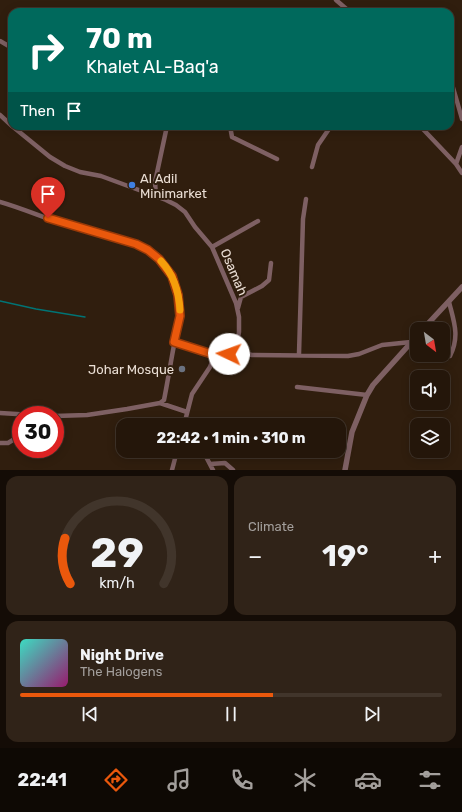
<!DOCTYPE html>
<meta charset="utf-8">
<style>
:root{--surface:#24160a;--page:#302318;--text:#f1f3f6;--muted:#a39f9c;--line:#41352b;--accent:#ea580c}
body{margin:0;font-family:Rubik,sans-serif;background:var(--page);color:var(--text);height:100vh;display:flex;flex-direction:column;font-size:15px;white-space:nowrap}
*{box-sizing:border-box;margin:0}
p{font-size:13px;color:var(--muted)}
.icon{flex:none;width:22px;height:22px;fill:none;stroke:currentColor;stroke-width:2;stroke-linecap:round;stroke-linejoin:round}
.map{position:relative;height:470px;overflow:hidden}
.details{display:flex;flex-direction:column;gap:6px;padding:6px;background:#140c06;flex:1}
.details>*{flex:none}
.top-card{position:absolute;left:8px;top:8px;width:446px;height:122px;border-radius:12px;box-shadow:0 2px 10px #0003,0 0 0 1px var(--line);background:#00695c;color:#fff;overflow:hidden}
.needle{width:26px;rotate:149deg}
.buttons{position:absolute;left:410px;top:322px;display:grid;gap:8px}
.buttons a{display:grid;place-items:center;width:40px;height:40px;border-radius:8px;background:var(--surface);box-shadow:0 2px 10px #0003,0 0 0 1px var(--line);font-size:20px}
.speed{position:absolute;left:12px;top:406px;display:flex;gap:8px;font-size:20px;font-weight:700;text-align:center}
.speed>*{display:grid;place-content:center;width:52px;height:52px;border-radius:50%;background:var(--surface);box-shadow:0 2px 10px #0003,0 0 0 1px var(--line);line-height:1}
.speed .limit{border:6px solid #d22;background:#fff;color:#111}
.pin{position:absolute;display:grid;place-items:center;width:34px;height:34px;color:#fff;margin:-41px -17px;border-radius:50% 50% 50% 0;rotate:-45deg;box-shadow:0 0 4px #0007}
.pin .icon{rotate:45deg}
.me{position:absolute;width:44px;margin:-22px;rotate:273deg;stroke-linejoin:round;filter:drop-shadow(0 0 3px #0008)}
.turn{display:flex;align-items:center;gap:14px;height:84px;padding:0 12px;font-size:18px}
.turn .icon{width:52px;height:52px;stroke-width:2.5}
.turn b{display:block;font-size:28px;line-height:34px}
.then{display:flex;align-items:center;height:38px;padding:0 12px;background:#0003;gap:8px;font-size:15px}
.big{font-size:30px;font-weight:700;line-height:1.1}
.details .tile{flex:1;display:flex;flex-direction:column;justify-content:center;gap:6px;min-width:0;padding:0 14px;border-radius:12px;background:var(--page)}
.details .dial{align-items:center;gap:0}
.dial svg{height:104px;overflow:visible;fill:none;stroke:var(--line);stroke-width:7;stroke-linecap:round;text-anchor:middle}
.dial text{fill:var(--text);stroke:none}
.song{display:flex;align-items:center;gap:12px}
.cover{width:48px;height:48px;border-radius:6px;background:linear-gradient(135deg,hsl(170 70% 55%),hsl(320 70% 35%))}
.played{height:4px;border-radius:2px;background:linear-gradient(90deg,var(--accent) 60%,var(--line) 60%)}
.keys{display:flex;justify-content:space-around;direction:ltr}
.heat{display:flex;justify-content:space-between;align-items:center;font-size:22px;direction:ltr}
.details .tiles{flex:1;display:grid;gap:6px;grid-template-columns:1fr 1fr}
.tile:last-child{grid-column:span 2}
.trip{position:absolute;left:116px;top:418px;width:230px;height:40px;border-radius:12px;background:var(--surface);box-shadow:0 2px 10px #0003,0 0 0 1px var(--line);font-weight:700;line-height:40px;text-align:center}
.menu{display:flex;height:64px;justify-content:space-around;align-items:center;background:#0e0904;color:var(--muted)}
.menu .icon{width:28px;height:28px}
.menu .selected{color:var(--accent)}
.menu b{font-size:18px;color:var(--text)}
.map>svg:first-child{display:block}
</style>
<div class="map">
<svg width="462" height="470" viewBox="0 0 462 470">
<rect width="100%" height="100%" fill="#301e0e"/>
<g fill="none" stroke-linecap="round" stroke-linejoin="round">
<path stroke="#007475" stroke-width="1.5" d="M0 301 36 309 85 317"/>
<path stroke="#7e6063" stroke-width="4.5" d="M336 0 350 12
M0 41 12 48
M450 77 462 119
M0 115 12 126
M12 126 50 157 65 166 80 172 101 176 166 200 176 205 185 212 195 227 212 247 236 303 239 317V332L237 345 234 351 227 355 218 356 213 359 210 367 192 394 184 425
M230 126 232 137 277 159
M420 126 456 164 462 173
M456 164 462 147
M312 167 318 145 331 126
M156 196 155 182 167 126
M0 202C21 208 42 217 63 224 109 238 173 240 179 302 181 315 177 327 175 340 171 360 168 380 164 400L160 403
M212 247 258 221
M449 302C454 322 460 336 450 356
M238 308 241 297 262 286 269 280 271 263
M174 342 218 356
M234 351 252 355 348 356 359 354 382 345 411 342
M299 354 303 219 306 199
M297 387 367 395
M0 413 33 415
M55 416 87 415 127 409 160 403 187 412
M0 443H8L21 435
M203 451 213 470
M210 464 225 463 233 470
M172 470 177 451"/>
<path stroke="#7e6063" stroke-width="5.5" d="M423 329 462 287
M345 470 352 432 367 395 373 385 417 336"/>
</g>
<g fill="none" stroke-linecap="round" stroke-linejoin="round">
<defs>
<path id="route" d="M48 218 136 244 148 250 159 259 172 276 178 295 180 316 174 342 218 356 229 354"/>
</defs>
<use href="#route" stroke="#983908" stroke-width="10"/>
<use href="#route" stroke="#ea580c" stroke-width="7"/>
<path stroke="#f59e0b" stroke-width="7" d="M161 261C174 275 179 292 180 310"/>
</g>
<circle fill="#3f7fe0" stroke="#301e0e" stroke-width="1.5" cx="132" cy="185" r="4"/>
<circle fill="#6b7280" stroke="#301e0e" stroke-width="1.5" cx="182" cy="369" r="4"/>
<g text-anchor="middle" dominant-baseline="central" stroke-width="4" stroke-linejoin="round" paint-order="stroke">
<g font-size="13" fill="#eaded4" stroke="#301e0e" text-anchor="start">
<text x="140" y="178">Al Adil<tspan x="140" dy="15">Minimarket</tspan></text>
<text x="174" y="369" text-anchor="end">Johar Mosque</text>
</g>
<g font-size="13" fill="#eaded4" stroke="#301e0e">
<text transform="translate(234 272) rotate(67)">Osamah</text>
</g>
</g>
</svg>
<div class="buttons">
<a><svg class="needle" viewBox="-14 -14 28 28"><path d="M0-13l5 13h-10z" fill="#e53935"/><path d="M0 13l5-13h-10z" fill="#a39f9c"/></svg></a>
<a><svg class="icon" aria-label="sound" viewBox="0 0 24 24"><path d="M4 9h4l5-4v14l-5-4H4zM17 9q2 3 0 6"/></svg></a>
<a><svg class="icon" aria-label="layers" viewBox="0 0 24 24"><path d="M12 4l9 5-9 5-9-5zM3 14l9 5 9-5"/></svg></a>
</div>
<div class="speed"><div class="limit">30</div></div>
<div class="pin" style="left:48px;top:218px;background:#d93025"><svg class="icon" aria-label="arrive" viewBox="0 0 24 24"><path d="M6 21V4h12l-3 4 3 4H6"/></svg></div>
<svg class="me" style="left:229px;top:354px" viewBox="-20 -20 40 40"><circle r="19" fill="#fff"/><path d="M0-13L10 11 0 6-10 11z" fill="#ea580c"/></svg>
<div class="trip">22:42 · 1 min · 310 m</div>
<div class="top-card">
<div class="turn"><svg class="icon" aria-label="right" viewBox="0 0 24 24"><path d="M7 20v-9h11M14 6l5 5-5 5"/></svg><div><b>70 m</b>Khalet AL-Baq'a</div></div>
<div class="then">Then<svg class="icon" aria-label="arrive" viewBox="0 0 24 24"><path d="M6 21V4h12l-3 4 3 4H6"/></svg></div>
</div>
</div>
<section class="details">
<div class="tiles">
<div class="tile dial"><svg viewBox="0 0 100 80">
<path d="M14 69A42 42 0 1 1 86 69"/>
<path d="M14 69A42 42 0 0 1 10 34" stroke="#ea580c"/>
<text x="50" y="56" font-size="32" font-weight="700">29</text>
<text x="50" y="72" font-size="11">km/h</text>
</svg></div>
<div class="tile"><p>Climate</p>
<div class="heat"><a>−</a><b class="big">19°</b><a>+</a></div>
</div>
<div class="tile">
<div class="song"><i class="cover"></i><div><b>Night Drive</b><p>The Halogens</p></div></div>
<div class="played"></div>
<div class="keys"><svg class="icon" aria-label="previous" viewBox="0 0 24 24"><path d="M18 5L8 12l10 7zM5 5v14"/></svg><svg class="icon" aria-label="pause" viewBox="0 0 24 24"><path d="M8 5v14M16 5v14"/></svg><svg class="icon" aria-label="next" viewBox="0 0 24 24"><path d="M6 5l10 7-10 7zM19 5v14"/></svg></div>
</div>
</div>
</section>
<nav class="menu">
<b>22:41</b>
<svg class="icon selected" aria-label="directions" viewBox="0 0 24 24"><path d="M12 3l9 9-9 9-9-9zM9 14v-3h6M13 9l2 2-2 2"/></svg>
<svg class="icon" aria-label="music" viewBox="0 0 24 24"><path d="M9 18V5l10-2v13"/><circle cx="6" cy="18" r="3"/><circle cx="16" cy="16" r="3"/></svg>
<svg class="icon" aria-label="phone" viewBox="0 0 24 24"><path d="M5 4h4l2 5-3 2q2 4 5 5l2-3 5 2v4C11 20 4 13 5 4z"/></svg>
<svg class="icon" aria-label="climate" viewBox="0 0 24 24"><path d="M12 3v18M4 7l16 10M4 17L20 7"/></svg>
<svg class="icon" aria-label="car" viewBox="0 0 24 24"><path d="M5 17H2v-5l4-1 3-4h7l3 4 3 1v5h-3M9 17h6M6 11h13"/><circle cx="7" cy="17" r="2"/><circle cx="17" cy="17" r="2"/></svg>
<svg class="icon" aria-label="filters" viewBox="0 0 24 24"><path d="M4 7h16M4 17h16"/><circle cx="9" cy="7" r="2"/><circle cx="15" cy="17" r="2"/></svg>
</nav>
